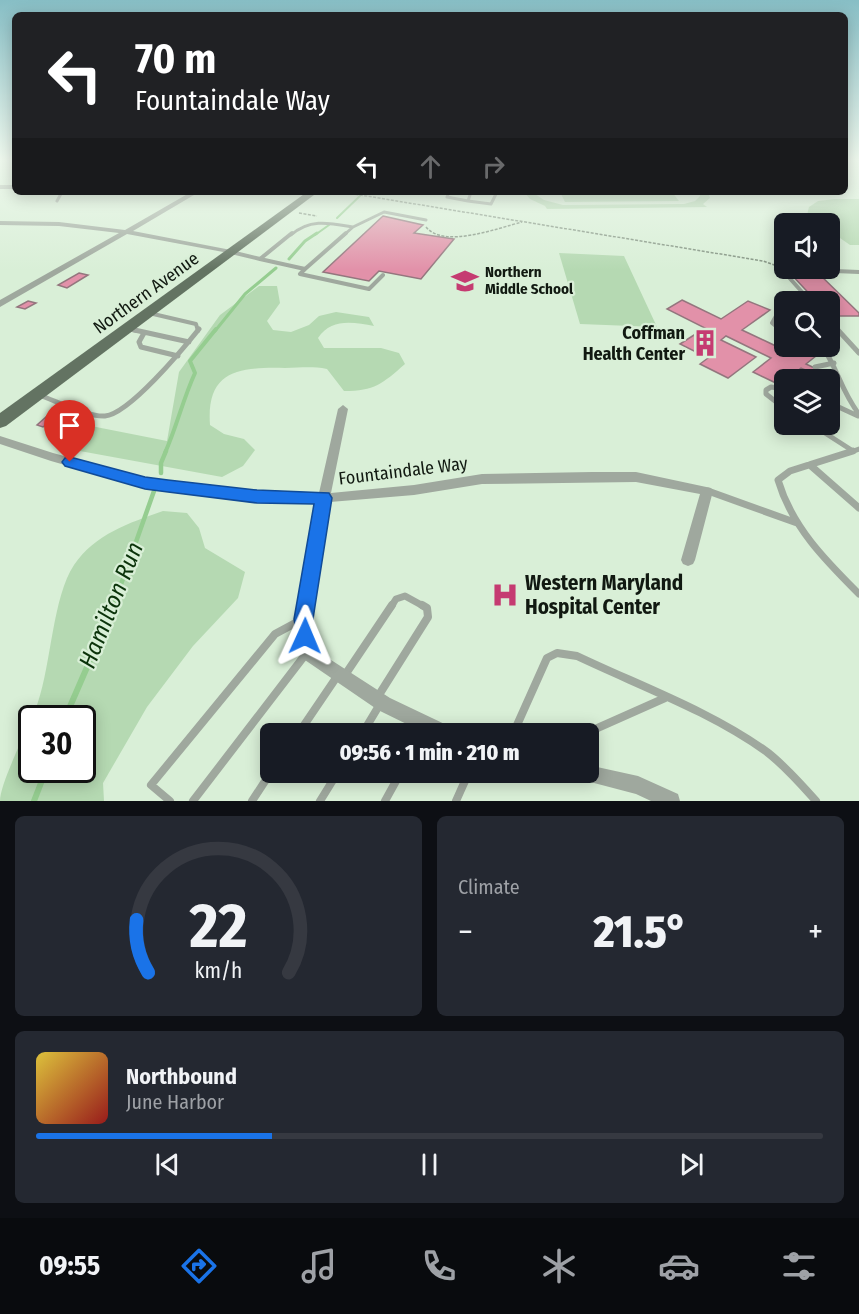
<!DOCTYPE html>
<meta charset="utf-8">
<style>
:root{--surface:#171b24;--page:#242831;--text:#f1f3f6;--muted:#9ea1a6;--line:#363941;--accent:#1a73e8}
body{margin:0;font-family:"Fira Sans Condensed",sans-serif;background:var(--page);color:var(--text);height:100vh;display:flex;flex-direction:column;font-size:22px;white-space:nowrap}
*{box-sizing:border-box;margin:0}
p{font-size:20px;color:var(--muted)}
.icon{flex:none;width:33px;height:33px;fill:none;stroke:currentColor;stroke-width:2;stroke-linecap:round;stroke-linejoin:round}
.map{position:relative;height:801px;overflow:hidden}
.drawer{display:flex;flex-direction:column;gap:15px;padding:15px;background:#0d0f14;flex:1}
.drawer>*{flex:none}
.banner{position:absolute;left:12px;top:12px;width:836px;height:183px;border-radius:9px;box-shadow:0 3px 15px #0003;background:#202124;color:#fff;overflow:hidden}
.fabs{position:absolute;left:774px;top:213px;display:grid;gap:12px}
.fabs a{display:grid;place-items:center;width:66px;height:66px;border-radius:9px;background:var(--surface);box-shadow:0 3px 15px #0003;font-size:30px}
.speed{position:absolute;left:18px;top:705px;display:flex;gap:12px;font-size:30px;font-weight:700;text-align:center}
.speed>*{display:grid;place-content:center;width:78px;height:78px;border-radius:50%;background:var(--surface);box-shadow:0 3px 15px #0003;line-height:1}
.speed .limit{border:3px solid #111;border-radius:9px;background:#fff;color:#111}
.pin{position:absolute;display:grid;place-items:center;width:51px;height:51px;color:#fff;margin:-62px -26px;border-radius:50% 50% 50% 0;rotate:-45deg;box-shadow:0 0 6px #0007}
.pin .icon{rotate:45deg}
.me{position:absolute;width:66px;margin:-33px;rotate:1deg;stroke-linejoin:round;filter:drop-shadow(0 0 4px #0008)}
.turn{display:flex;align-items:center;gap:21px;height:126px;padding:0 24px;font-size:27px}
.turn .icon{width:78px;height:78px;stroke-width:2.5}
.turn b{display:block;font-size:42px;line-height:51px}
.lanes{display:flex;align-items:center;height:57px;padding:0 24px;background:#0003;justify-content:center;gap:30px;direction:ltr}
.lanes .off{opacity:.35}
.big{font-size:45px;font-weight:800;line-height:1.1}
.drawer .widget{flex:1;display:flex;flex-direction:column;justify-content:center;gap:9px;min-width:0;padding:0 21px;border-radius:9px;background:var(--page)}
.drawer .dial{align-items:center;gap:0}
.dial svg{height:156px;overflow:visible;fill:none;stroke:var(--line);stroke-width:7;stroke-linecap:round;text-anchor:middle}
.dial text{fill:var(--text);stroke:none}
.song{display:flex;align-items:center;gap:18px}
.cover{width:72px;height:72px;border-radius:9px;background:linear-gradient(135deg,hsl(50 70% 55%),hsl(0 70% 35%))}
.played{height:6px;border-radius:3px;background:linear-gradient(90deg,var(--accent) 30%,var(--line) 30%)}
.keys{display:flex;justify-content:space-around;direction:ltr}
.heat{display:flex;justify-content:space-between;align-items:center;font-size:33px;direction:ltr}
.drawer .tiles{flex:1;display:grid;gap:15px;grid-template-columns:1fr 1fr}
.widget:last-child{grid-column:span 2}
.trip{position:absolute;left:260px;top:723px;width:339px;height:60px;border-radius:9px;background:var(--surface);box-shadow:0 3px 15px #0003;font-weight:800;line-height:60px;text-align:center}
.dock{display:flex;height:96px;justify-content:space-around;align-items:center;background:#090b0e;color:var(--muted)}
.dock .icon{width:42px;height:42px}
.dock .on{color:var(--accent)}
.dock b{font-size:27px;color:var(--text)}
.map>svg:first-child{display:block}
</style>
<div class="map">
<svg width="859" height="801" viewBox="0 0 859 801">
<rect width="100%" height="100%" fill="#d9efd7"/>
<path fill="#b5d9b2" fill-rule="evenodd" d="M524 192H532L544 200 563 205 684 204 695 201 700 196V192H708L710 198 703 204 707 207 547 209 545 206 530 199Z
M560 192H672L679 201 565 202Z
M835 199H859V245H850L830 231V224L816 223 807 215 809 207 818 201Z
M559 253 624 256 657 327 580 324Z
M259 286H277L280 303 267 321 273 330 291 332 309 325 319 316 336 312 369 317 374 326C353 322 331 318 318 338L324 348H381L399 353 405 364C382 384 375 391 344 391L327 369C311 366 300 368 285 368 239 367 206 370 210 425L224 434 244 439 255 450 243 466 222 477 58 447 64 429 91 426 167 441 179 372 220 315Z
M163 511 187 513 199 528 205 548 245 572 238 598 193 646 147 707 103 783 104 801H0C0 782 30 725 38 702 51 664 53 596 74 565 95 534 129 523 163 511ZM32 718H82V770H32Z"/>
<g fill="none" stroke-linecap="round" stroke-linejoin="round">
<path stroke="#95cd90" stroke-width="2" d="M337 218 364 192
M315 235 329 225"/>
<path stroke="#95cd90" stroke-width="3" d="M289 259 305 241 317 233
M215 331 245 294 276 268"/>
<path stroke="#95cd90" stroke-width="4" d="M165 453C177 426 183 399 195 373L190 361 216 329"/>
<path stroke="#95cd90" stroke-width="4.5" d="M161 473V463L166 451
M113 607 154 491"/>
<path stroke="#95cd90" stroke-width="6" d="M65 718 114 605
M34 801 46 770"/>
</g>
<path fill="#e291a9" stroke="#94767e" stroke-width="1.5" d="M383 216 423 225 414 233 454 239 421 279 379 271 369 281 323 272Z
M816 271 859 313V316H831L830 302H817L789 272Z
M79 273 88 275 67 288 58 285Z
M682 300 721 319 748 301 770 310 742 330 778 347 784 342V346H808L821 352 806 364 819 370 815 374 801 368 780 385 753 372 771 358 726 336 721 340 756 357 728 378 700 364 708 358 680 344 705 328 667 309Z
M28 301 36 303 25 309 17 307Z
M47 416 54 418 43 427 37 425Z"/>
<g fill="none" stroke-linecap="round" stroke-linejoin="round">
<path stroke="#839382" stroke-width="1.5" stroke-dasharray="3 1.5" stroke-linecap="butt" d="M342 192 763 261 780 267
M299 213 317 216
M426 227C444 249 498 228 522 222"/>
<path stroke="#9fa89e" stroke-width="3" d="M449 192 447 197 468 201
M471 192 468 201 491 204 497 192
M57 201 62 192
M353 227 384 212 426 220
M291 235C310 218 330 223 353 227L344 235"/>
<path stroke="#9fa89e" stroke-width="4" d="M231 252 260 259
M260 259 305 269 346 233
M260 259 292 233
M305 269 300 274 369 289 383 275
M811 302 785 273 786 269 859 272
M149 313 196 324 198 331
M830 321 839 331
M129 329 137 331
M782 331 772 323 776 316 784 315"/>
<path stroke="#9fa89e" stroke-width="5" d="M130 329 189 342
M780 329 784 332
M837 329 859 353
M144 333 139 342 141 347 178 356
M822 346C837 367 842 393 859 414
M815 367 834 363
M809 380 810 372
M784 389 771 387 766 390V394L784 408
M39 395C56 401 88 417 105 416 129 414 183 349 199 329
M830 403 858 416
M811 424 853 451
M848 453 859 449"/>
<path stroke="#9fa89e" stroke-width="7" d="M853 451 790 471 778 480C792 527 825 560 859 594
M810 465 859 508
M708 491 797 523
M391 607 396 599 405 596 425 607"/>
<path stroke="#9fa89e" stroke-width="8" d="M345 675 392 605
M377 698 428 617 427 608 422 605
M298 734 338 675
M362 734 380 704
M513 734 547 658 557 653 577 656C640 686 710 711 767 752 785 766 801 784 816 801
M584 734 665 698
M170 801 151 785 275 634 301 620
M193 801 305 655
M252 801 271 772
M320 801 338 772
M385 801 401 772
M456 801 469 772"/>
<path fill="#9fa89e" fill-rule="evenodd" d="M0 185H15V189H0Z
M191 192H199L133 231 231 250H234V254L127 234 0 307V300L119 233 59 226 0 225V221L59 222 125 230Z
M343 405 348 409 331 493 414 485 482 474 592 472H636L711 488 713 491 695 560 693 564 688 566 683 564 681 560 700 494 636 482 482 484 414 495 330 502 310 619 314 649 390 698 453 728 455 734H427L378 710 302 658 299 653 296 619 317 503 257 501 145 488 51 461 0 444V436L53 453 145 478 257 491 319 493 338 409Z
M588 765 638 776 678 794 680 801H651L636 794 575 778 572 772H588Z"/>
<path fill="#637362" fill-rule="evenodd" d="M307 192H318L6 426 0 428V413Z"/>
</g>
<linearGradient id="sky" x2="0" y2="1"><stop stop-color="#87bec5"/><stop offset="0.59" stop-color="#eef8ed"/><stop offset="1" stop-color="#eef8ed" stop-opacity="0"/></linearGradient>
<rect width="859" height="270" fill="url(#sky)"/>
<path fill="#1a73e8" stroke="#114b97" stroke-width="1.5" d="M70 457 145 477 168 480 257 490 329 493 332 498 313 619 315 636 312 642 305 645 298 642 294 619 314 504 257 503 168 492 145 489 65 466 62 462 65 458Z"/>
<defs>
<symbol id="school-bare" viewBox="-9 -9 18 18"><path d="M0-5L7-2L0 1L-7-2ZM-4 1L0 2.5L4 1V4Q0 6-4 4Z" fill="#c53b71" stroke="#d9efd7" stroke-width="2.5" paint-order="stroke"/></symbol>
<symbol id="building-bare" viewBox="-9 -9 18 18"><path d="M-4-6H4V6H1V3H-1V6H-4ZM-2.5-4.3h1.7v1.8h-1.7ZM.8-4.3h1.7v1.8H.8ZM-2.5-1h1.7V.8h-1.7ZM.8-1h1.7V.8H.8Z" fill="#c53b71" stroke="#d9efd7" stroke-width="2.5" paint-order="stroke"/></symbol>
<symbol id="hospital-bare" viewBox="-9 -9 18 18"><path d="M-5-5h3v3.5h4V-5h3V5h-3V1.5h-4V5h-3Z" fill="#c53b71" stroke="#d9efd7" stroke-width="2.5" paint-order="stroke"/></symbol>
</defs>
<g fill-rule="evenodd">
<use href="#school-bare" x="446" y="262" width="38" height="38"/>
<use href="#building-bare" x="686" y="324" width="38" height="38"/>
<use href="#hospital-bare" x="486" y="576" width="38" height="38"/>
</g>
<g text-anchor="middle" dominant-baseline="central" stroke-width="4.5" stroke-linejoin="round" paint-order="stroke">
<g font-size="15" font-weight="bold" fill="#111911" stroke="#d9efd7" text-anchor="start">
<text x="485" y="272">Northern<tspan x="485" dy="17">Middle School</tspan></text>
</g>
<g font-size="18" fill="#111911" stroke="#d9efd7">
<text transform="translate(146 293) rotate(-36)">Northern Avenue</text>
<text transform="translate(403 471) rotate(-7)">Fountaindale Way</text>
</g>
<g font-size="18" font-weight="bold" fill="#111911" stroke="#d9efd7" text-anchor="end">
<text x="685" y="333">Coffman<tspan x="685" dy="21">Health Center</tspan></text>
</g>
<g font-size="21" font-weight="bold" fill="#111911" stroke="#d9efd7" text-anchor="start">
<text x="525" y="583">Western Maryland<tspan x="525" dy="24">Hospital Center</tspan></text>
</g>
<g font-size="24" font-style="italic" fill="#0b330a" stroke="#d9efd7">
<text transform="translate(111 605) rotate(-68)">Hamilton Run</text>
</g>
</g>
</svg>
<div class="fabs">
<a><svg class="icon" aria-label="sound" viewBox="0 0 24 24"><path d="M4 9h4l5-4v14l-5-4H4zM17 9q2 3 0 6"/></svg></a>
<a><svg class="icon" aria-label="search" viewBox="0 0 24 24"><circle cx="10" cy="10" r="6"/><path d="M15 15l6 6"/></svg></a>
<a><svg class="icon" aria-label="layers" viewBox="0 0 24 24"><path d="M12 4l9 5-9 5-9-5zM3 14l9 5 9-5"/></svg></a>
</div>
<div class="speed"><div class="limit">30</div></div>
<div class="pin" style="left:70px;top:462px;background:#d93025"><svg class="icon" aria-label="arrive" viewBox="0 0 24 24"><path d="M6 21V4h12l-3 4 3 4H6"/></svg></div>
<svg class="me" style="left:305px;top:636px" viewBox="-20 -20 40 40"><path d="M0-17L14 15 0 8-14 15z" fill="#1a73e8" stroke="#fff" stroke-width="4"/></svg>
<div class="trip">09:56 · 1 min · 210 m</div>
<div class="banner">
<div class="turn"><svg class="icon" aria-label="left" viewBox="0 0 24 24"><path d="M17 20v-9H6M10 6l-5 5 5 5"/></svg><div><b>70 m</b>Fountaindale Way</div></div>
<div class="lanes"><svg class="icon" aria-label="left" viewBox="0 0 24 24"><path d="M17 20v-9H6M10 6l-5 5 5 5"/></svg><svg class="icon off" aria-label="ahead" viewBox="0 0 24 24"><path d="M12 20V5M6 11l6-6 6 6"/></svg><svg class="icon off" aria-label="right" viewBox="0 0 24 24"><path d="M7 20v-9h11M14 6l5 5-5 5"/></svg></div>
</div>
</div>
<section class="drawer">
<div class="tiles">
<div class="widget dial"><svg viewBox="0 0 100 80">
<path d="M14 69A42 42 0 1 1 86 69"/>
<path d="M14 69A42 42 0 0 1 8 42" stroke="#1a73e8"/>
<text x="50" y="56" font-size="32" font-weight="700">22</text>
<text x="50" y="72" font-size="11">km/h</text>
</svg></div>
<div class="widget"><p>Climate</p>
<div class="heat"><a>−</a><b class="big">21.5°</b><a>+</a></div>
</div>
<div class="widget">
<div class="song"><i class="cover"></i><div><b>Northbound</b><p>June Harbor</p></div></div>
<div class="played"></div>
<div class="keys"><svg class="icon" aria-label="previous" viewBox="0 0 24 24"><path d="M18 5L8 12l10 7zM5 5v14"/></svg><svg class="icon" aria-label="pause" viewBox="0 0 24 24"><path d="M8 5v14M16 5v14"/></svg><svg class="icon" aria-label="next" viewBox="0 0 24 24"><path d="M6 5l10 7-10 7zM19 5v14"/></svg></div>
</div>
</div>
</section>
<nav class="dock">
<b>09:55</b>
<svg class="icon on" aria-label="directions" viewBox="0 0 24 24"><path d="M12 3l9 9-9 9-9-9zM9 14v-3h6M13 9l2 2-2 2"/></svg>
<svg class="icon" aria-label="music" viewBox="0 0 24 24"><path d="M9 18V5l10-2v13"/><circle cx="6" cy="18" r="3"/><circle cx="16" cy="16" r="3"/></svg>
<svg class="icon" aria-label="phone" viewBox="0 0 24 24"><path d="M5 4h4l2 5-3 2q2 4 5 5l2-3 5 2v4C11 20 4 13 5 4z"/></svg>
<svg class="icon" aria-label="climate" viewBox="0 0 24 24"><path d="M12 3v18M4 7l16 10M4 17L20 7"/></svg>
<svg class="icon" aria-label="car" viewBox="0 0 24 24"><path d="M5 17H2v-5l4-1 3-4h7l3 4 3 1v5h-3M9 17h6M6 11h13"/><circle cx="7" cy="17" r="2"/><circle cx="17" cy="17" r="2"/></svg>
<svg class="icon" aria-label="filters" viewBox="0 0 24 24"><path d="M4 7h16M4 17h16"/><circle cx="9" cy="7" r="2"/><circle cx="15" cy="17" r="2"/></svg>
</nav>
